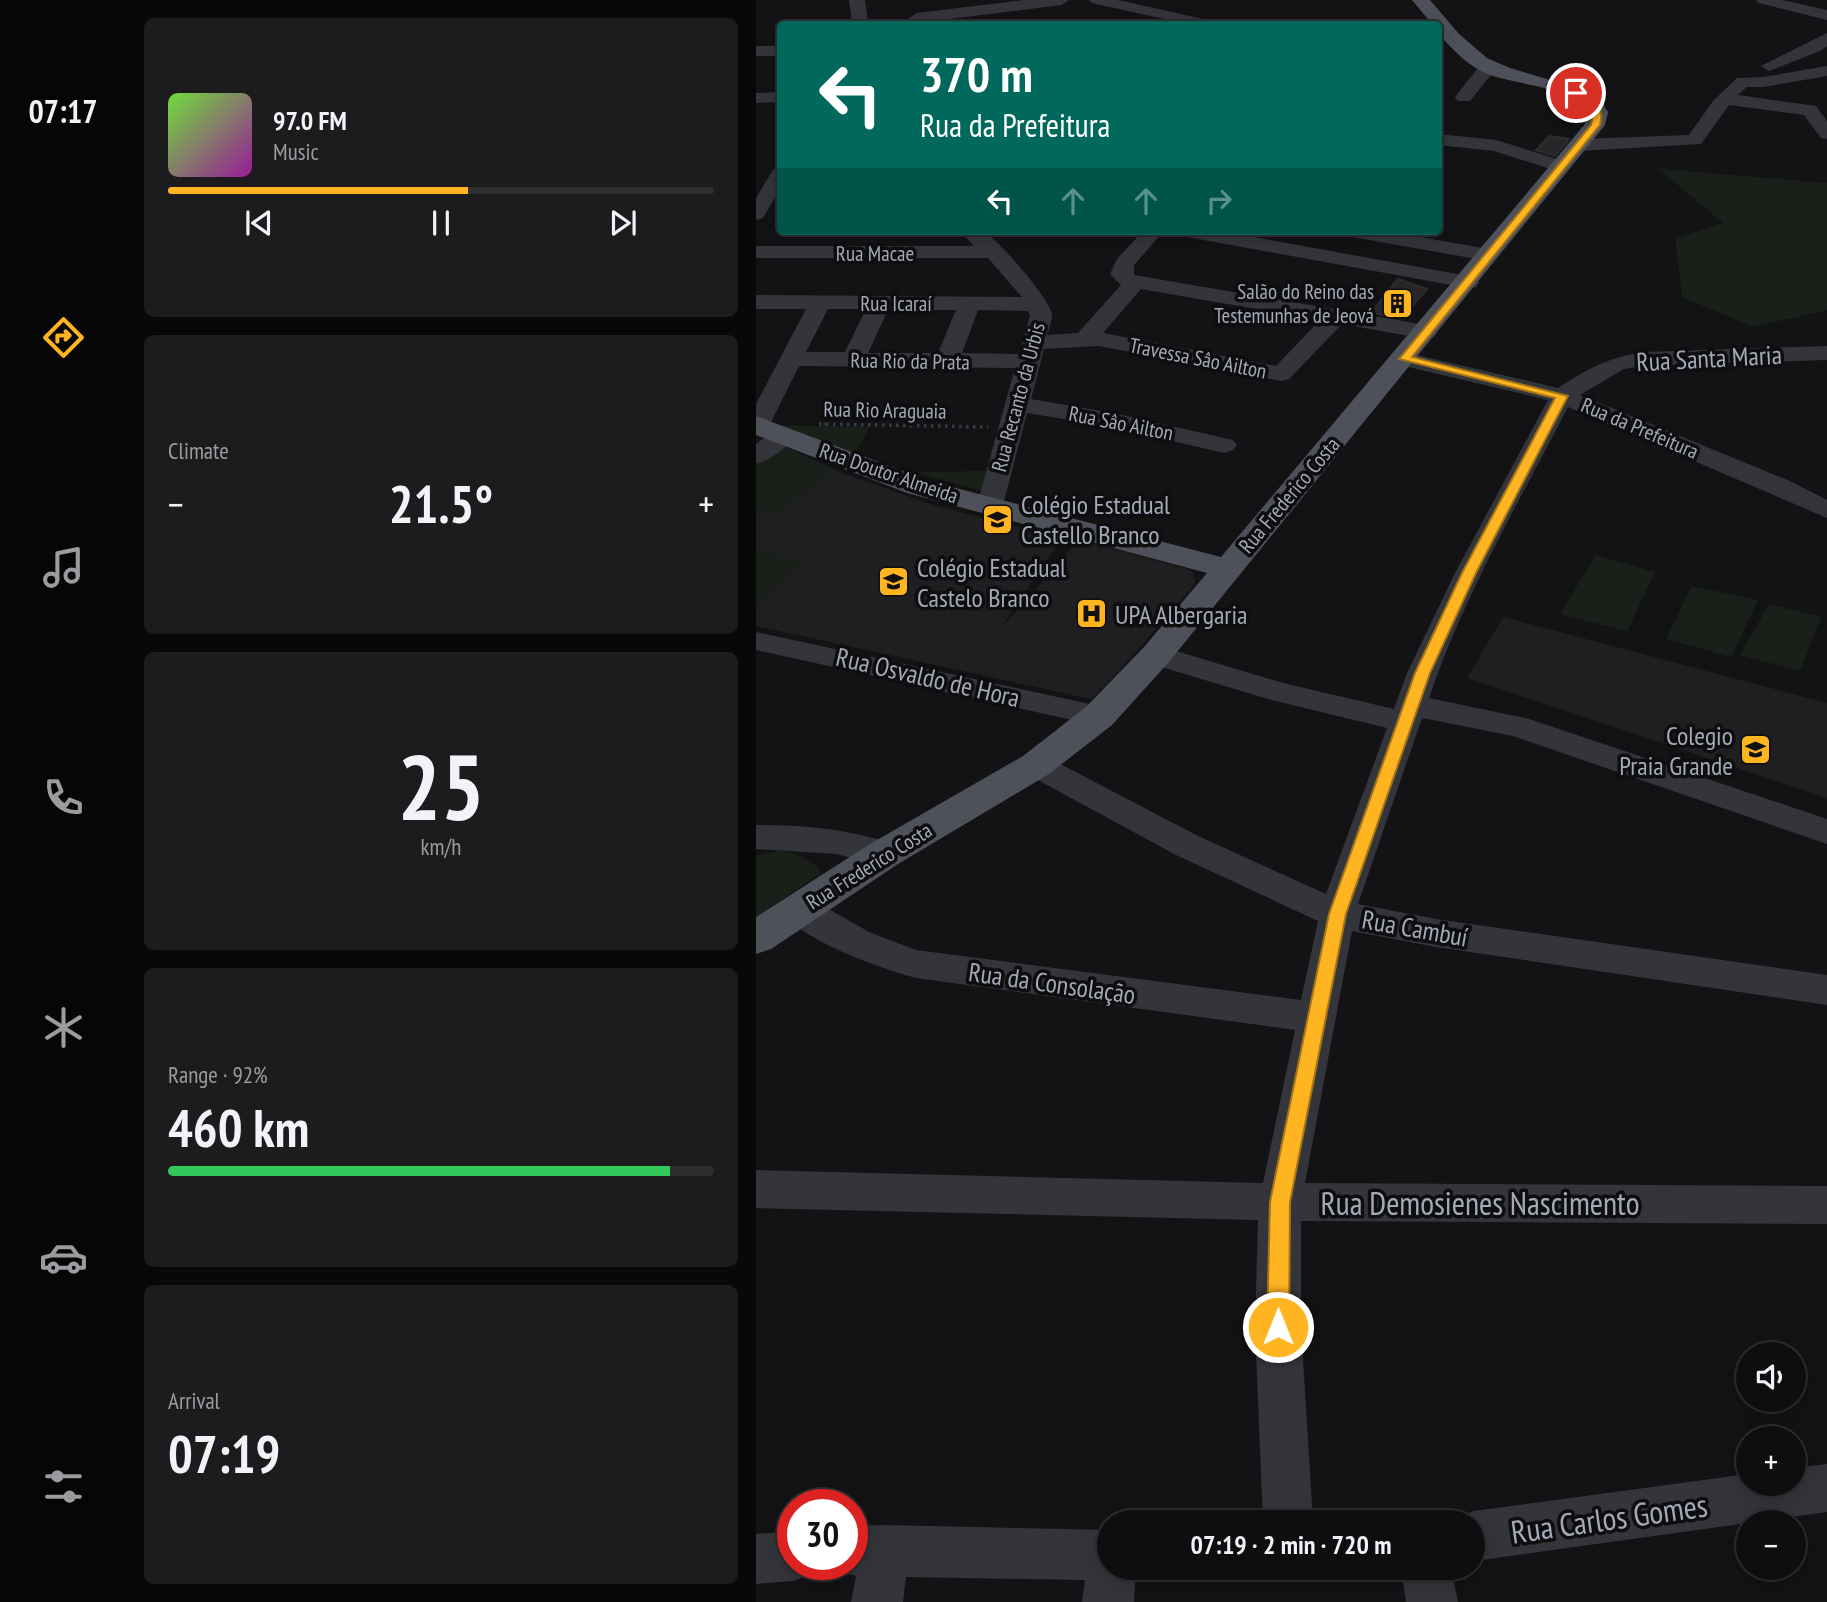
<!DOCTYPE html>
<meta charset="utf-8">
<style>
:root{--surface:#0e0e10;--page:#1c1c1e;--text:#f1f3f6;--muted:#9b9c9f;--line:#2e2e30;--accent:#ffb421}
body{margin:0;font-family:"PT Sans Narrow",sans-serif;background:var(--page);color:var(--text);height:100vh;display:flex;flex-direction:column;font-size:26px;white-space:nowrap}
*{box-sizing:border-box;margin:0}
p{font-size:23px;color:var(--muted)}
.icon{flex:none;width:38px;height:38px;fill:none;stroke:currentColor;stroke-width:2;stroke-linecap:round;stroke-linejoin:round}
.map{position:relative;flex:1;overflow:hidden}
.drawer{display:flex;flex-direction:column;gap:18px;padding:18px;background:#080809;width:630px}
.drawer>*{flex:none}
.guide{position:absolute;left:21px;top:21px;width:665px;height:214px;border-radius:7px;box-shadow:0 4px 18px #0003,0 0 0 2px var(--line);background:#00695c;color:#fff;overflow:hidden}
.fabs{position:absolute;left:980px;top:1342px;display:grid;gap:14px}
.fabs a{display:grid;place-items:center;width:70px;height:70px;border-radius:50%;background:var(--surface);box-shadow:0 4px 18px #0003,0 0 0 2px var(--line);font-size:35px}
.speed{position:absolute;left:21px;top:1489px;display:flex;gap:14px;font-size:35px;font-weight:700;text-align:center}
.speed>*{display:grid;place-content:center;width:91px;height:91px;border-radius:50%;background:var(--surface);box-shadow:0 4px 18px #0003,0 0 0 2px var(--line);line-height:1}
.speed .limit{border:10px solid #d22;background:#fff;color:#111}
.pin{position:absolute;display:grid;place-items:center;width:60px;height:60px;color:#fff;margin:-30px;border:4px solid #fff;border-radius:50%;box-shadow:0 2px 7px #0007}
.me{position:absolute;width:77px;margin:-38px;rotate:0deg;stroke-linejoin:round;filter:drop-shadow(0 0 5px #0008)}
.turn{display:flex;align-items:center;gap:24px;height:147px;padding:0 28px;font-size:32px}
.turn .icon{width:91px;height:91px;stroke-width:2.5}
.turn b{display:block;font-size:49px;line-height:60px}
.lanes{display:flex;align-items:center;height:66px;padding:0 28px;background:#0003;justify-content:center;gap:35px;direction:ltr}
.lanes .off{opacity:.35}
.big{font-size:52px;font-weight:700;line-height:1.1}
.drawer .widget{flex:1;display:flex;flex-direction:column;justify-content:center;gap:10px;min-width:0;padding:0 24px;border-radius:10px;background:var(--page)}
.drawer .dial{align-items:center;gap:0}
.dial b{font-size:91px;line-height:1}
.song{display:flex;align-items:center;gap:21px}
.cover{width:84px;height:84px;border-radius:10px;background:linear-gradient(135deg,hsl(100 70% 55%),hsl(300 70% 35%))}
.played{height:7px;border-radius:4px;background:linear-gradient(90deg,var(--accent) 55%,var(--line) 55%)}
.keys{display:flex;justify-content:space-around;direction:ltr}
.heat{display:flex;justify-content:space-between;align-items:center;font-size:38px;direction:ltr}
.charge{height:10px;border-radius:5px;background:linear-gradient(90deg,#34c759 92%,var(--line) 0)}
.trip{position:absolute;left:341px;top:1510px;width:388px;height:70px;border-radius:35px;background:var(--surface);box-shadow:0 4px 18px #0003,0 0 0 2px var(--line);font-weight:700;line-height:70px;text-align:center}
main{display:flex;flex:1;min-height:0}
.menu{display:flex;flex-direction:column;width:126px;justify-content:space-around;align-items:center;background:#060606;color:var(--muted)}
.menu .icon{width:49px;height:49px}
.menu .selected{color:var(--accent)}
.menu b{font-size:32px;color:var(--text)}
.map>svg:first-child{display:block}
</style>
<main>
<nav class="menu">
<b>07:17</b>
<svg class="icon selected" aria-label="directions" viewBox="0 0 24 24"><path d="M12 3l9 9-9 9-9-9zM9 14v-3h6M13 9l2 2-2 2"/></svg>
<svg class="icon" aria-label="music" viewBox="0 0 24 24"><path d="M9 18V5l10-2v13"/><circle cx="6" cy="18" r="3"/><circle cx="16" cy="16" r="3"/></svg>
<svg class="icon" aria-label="phone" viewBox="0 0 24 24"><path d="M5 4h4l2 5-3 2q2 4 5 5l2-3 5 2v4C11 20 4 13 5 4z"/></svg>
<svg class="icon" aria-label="climate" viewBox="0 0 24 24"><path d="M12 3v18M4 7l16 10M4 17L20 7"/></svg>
<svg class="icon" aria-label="car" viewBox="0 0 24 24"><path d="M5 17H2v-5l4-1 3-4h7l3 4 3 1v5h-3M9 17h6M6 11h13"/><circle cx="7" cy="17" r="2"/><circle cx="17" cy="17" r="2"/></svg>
<svg class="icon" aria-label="filters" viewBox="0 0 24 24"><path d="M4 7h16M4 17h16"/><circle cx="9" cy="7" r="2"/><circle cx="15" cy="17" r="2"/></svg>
</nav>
<section class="drawer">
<div class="widget">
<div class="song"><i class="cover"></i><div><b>97.0 FM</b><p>Music</p></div></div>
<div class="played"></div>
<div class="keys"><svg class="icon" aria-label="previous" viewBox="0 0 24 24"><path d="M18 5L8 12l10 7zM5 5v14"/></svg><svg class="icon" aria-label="pause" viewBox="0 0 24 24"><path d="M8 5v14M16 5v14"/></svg><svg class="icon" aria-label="next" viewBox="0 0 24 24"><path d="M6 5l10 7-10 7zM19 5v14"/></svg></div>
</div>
<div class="widget"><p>Climate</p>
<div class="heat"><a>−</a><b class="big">21.5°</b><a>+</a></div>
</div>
<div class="widget dial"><b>25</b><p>km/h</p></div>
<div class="widget"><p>Range · 92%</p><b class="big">460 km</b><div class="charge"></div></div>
<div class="widget"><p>Arrival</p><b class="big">07:19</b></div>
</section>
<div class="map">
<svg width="1071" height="1602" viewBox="0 0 1071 1602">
<rect width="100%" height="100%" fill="#131315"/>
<path fill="#1f1f22" d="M22 444 91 475 177 505 306 538 244 629 323 540 431 569 437 573 439 584 363 671 335 699 0 626V463Z
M747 617 1071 703V798L711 678Z"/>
<path fill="#19201a" d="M903 169 1071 183V310L997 327 926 297 919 238 967 223Z
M14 425 113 427 100 453Z
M21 447 76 469 24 514 0 509V466Z
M233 471 227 491 157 472Z
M0 550 45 562 0 605Z
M840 555 899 572 871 631 804 614Z
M936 586 1002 600 975 657 910 639Z
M1013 604 1065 617 1044 671 984 655Z
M24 850 42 855 62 867 64 874 0 917V856Z"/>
<path fill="#262629" stroke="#2d2d31" stroke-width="2" d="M793 136 813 139 799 156 780 150Z
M642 279 671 289 646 318 615 313Z"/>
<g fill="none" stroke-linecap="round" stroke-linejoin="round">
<path stroke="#393c41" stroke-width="2.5" stroke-dasharray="2 2.5" stroke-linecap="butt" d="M63 424H70"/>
<path stroke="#393c41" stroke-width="3.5" stroke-dasharray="2.5 4.5" stroke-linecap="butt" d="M63 424 232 427"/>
<path fill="#34353a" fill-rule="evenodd" d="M93 0H109L112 24H96Z
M268 0H313L305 5 161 23 153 18 161 13Z
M333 0H362L456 21 458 24H431L336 3Z
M1000 0H1027L1071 10V20L1003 3Z
M1071 33V46L1064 51 1013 71 1005 66Z
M0 46H24V56H0Z
M732 62 738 63 740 67 738 71 714 101H702L699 97 702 93 726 63Z
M1071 66V76L1008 87H991L982 95 1060 106 1071 121V139L1065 138 1048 115 973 105 945 144 824 151 815 145 824 139 933 135 957 101 981 78 1008 77Z
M24 92V102L0 103V93Z
M682 134 740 140 811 162 813 166 804 172 738 151 682 145Z
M24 168V189L7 218 0 220V198L17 170Z
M204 231C210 231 220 229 226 231 240 236 293 298 296 314 296 321 293 329 291 335L322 333 365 285 354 274 361 259 387 231H408L378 265V275L670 325 678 327 681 332 678 337 670 339 586 324 533 379 525 381 343 346 288 349 275 399 357 413 477 440 481 445 477 450 468 453 357 427 271 413 247 505 243 511 234 513 225 511 221 505 259 368 43 366 13 426 10 431 0 433V404L50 309H0V295L266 297 232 258H0V246H218ZM385 289 564 320 520 366 347 333ZM72 309H110L89 352H50ZM132 310H200L182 353H112ZM222 310 272 311 274 316 263 354 206 353Z
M421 231H465L712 276 720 277 723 282 720 287 712 288 431 237 424 235Z
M586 231H631L732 249 739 251 742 255 739 259 732 261 596 237 589 235Z
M1071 346V360L888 366 868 369 824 395 1034 481 1071 500V518L812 407C763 502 707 597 673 698L773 719 1071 819V844L757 736 666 718 602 904 680 919 1071 975V1005L680 947 596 931 549 1183 1071 1186V1224L545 1221V1327L557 1522H507L499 1327 502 1220 0 1208V1170L507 1183 539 1030 160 978C127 969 42 940 26 910L31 900 44 896 57 900 113 932 160 950 545 1000 562 921 418 854 269 773 264 765 269 757 280 754 291 757 442 836 570 894 631 728 512 699 389 662 385 655 389 648 400 645 527 683 638 709 651 673 699 573 792 400 640 364 636 359 640 354 648 352 802 388C833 368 851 358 888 352Z
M28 427 37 430 41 435C32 447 14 460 0 464V444L19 430Z
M0 632 343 706 354 709 359 716 354 723 343 726 0 650Z
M0 825C49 825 94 829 140 845L145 854 140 863 128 867 81 854 0 849Z
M1071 1464V1512L718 1561V1522H699L700 1518 718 1511 992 1474V1484H1038V1468Z
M129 1525 354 1530V1568H380L378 1602H326L329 1580 150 1577 147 1602H95L100 1576 78 1569 77 1564H96V1526Z
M37 1531V1564H59L55 1574 37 1581 0 1584V1534Z
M645 1568H695L702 1602H650Z"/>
<path fill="#4f515a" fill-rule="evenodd" d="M656 0H674L703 34 731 58 754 68 832 91 843 98 852 112 849 125 412 663 356 725 293 774 142 864 15 949 0 954V917L114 844 267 756 330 707 388 647 451 573 151 493 0 435V416L173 481 465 557 829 124 832 112C812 84 757 86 727 72 709 63 695 48 682 33V24H676Z"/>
</g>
<path fill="#ffb421" stroke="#a67515" stroke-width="2" d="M820 90C840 97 849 104 844 125L656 357 812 396 720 573 674 673 590 914 534 1202 533 1327 530 1335 522 1338 515 1335 511 1327 514 1202 573 914 659 673 706 573 799 398 643 359 835 125C839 108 833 101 817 95Z"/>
<defs>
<symbol id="building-square" viewBox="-11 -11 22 22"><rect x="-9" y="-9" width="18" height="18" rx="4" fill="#ffb421" stroke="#0e0e10"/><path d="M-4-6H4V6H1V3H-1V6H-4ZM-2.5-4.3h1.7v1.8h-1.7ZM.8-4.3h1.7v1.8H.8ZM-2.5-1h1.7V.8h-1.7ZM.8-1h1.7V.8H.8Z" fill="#111"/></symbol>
<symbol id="school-square" viewBox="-11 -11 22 22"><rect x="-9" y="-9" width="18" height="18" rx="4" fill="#ffb421" stroke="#0e0e10"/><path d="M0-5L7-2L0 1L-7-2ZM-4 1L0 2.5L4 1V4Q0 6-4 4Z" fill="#111"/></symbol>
<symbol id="hospital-square" viewBox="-11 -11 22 22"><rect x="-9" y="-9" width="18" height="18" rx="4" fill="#ffb421" stroke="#0e0e10"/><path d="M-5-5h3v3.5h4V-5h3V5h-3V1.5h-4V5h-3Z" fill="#111"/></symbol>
</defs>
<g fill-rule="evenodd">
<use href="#building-square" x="624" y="286" width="35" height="35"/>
<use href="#school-square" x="224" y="502" width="35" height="35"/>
<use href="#school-square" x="120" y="564" width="35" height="35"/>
<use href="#hospital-square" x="318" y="596" width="35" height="35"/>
<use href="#school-square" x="982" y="732" width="35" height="35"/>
</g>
<g text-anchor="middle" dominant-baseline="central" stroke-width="7" stroke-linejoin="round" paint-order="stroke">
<g font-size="21" fill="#a3a9b7" stroke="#0e0e10">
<text x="119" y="253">Rua Macae</text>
<text x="140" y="303">Rua Icaraí</text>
<text transform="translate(442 358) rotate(11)">Travessa Sâo Ailton</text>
<text transform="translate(154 361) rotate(1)">Rua Rio da Prata</text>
<text transform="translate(262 397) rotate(-75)">Rua Recanto da Urbis</text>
<text transform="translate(129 410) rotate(1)">Rua Rio Araguaia</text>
<text transform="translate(365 423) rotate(11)">Rua Sâo Ailton</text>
<text transform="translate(884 428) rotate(23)">Rua da Prefeitura</text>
<text transform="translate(133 473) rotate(19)">Rua Doutor Almeida</text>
<text transform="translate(533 495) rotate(-50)">Rua Frederico Costa</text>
<text transform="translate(113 866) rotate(-32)">Rua Frederico Costa</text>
</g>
<g font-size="21" fill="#a3a9b7" stroke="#0e0e10" text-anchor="end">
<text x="618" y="291">Salão do Reino das<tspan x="618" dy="24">Testemunhas de Jeová</tspan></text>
</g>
<g font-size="26" fill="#a3a9b7" stroke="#0e0e10">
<text transform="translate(953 358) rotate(-3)">Rua Santa Maria</text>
<text transform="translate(172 677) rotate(13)">Rua Osvaldo de Hora</text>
<text transform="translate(659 928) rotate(10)">Rua Cambuí</text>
<text transform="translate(296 983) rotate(8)">Rua da Consolação</text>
</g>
<g font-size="26" fill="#a3a9b7" stroke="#0e0e10" text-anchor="start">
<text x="265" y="504">Colégio Estadual<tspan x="265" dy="30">Castello Branco</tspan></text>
<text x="161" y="567">Colégio Estadual<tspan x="161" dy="30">Castelo Branco</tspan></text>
<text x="359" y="614">UPA Albergaria</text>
<text x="977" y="735" text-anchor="end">Colegio<tspan x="977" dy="30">Praia Grande</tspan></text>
</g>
<g font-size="32" fill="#a3a9b7" stroke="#0e0e10">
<text x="724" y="1203">Rua Demosienes Nascimento</text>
<text transform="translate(853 1518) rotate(-8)">Rua Carlos Gomes</text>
</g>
</g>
</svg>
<div class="fabs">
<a><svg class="icon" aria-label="sound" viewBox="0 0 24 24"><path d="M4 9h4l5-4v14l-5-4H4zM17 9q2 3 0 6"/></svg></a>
<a>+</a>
<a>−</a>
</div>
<div class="speed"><div class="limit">30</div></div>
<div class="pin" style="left:820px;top:93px;background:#d93025"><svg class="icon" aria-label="arrive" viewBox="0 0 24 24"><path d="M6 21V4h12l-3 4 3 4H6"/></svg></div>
<svg class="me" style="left:522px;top:1327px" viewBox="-20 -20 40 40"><circle r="17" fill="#ffb421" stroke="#fff" stroke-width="3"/><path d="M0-11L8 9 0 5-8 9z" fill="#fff"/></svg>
<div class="trip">07:19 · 2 min · 720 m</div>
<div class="guide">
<div class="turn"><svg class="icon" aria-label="left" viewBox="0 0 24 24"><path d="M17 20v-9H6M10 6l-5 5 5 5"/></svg><div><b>370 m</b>Rua da Prefeitura</div></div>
<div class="lanes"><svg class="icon" aria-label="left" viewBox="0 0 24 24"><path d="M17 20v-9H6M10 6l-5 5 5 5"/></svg><svg class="icon off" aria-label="ahead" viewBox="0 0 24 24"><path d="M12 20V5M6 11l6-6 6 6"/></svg><svg class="icon off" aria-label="ahead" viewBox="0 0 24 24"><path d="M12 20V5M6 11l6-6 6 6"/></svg><svg class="icon off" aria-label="right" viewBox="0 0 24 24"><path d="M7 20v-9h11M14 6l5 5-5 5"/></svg></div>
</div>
</div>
</main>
